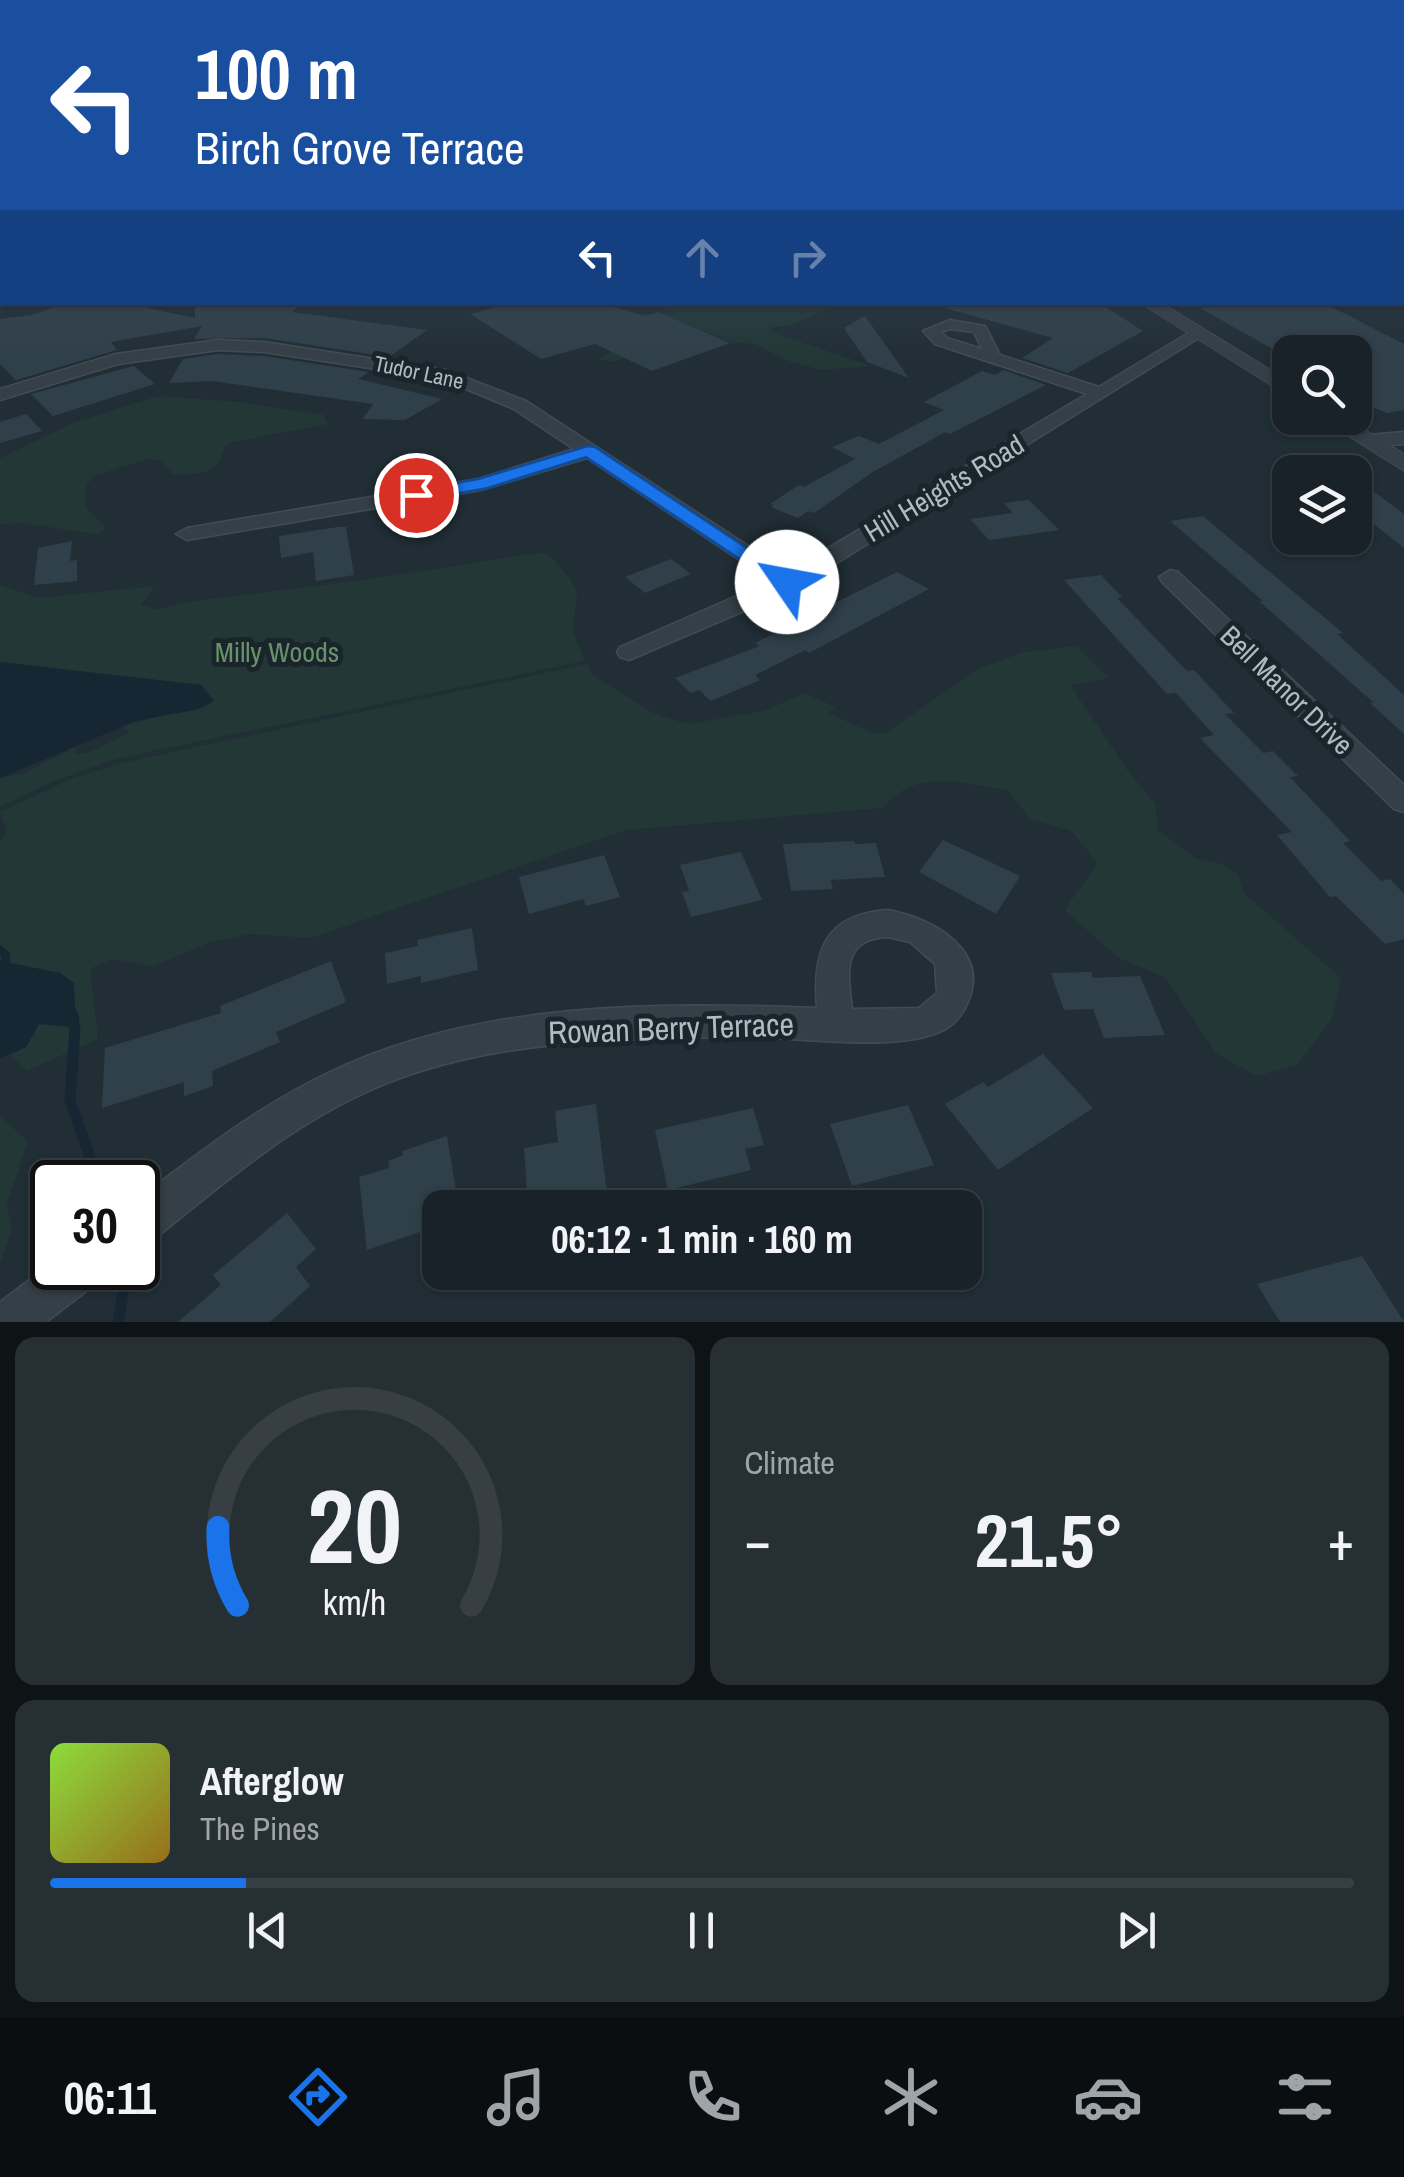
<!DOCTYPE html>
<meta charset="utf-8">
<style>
:root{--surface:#192228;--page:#262f34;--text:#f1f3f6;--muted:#9fa4a8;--line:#373f45;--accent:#1a73e8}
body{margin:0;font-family:"Archivo Narrow",sans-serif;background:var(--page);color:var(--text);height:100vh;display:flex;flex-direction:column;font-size:38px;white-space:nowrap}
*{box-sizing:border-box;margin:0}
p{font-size:32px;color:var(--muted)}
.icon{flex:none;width:55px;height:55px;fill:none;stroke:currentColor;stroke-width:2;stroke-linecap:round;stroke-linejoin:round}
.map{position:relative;height:1322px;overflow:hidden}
.side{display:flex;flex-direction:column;gap:15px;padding:15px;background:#0e1316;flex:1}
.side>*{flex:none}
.hud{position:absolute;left:0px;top:0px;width:1405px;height:305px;box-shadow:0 2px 8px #0004,0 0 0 2px var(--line);background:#1a4fa0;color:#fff;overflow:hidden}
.buttons{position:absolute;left:1272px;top:335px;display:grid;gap:20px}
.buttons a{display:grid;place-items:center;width:100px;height:100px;border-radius:20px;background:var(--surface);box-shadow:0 2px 8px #0004,0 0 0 2px var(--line);font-size:50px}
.speed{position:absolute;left:30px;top:1160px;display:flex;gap:20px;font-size:50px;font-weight:700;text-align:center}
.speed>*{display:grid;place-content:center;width:130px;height:130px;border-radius:50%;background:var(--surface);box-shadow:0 2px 8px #0004,0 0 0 2px var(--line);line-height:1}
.speed .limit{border:5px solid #111;border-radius:15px;background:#fff;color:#111}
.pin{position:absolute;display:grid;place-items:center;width:85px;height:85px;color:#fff;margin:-42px;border:5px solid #fff;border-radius:50%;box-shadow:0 2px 10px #0007}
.me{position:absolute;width:110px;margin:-55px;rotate:303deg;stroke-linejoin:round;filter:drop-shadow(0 0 8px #0008)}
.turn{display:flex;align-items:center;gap:35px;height:210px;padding:0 30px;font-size:45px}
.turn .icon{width:130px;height:130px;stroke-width:2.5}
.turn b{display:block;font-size:70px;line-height:85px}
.lanes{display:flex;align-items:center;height:95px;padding:0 30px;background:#0003;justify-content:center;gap:50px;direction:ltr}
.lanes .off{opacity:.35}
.big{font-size:75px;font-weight:700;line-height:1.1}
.side .tile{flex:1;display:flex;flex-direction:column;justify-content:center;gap:15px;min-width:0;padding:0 35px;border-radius:20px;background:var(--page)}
.side .dial{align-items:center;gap:0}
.dial svg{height:260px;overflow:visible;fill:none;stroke:var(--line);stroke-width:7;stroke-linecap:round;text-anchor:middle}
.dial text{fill:var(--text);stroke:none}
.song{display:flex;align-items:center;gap:30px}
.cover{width:120px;height:120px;border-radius:15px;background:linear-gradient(135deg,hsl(90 70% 55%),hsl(40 70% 35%))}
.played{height:10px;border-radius:5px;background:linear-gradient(90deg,var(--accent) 15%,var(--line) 15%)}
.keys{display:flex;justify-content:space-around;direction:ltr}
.heat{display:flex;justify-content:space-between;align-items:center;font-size:55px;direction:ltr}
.side .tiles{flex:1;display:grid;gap:15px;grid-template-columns:1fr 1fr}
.tile:last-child{grid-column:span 2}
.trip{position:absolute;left:422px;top:1190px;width:560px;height:100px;border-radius:20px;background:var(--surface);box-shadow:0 2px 8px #0004,0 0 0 2px var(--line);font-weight:700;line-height:100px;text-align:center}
.dock{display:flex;height:160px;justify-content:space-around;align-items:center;background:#0a0e10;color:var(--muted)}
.dock .icon{width:70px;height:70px}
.dock .selected{color:var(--accent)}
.dock b{font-size:45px;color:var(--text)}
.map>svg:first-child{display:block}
</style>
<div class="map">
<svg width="1404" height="1322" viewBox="0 0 1404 1322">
<rect width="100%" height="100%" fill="#212e36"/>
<path fill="#233736" d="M845 302 791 325 771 328 772 332 871 366 821 370 785 360 755 344 733 343 704 331 613 362 598 359 617 347 636 314 674 313 650 303Z
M158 396 240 402 324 415 328 424 233 442 225 446C219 474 201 475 173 474L160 460 147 459 94 476 87 485 85 507 106 528 99 535 24 523 0 524V458L73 423Z
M537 553 549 555 569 577 577 593 573 632 585 661 115 759 54 781 0 807V778L25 773 75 747 76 754 89 752 129 733 125 726 179 710 205 707 214 700 201 685 0 662V585L39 598 155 586 141 605 158 610 180 603 370 579Z
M1077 646 1109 678 1070 685 1128 771 1155 803 1158 830 1197 859 1219 863 1238 874 1244 893 1341 978 1331 1020 1297 1065 1256 1076 1216 1053 1166 978 1119 958 1065 911C1075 892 1089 880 1097 862L1071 831 1031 819 1007 790C956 784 921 766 882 808L626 830 310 938 251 934 211 942 154 966 112 959 90 969 98 1039 27 1071 10 1055 26 1047 39 1024 70 1027 74 983 60 973 0 961V841L7 831 0 812 71 779 121 763 587 664 592 675 653 713 687 724 764 711 805 693 835 707 829 713 870 732 884 734 978 669 1024 652Z
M0 1116 28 1141 7 1204 12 1229 0 1264Z"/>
<path fill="#162633" d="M0 662 201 685 214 701 196 710 138 720 0 778Z
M0 961 60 973 74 983 75 1008 80 1018 70 1027 39 1024 26 1047 0 1058Z"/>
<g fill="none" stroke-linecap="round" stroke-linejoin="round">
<path stroke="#162633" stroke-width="9" d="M0 950 6 955 5 968"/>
<path stroke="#162633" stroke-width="11" d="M67 1019H73L75 1029 70 1100 91 1160
M118 1322 124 1287"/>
</g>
<path fill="#30404a" d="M68 302H120L195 318V302H303L292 312 427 330 389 357 264 338 194 339 202 326 111 342 117 350 16 380 0 364V319L32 315Z
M515 302H596L646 316 658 312 730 343 652 371 595 344 541 359 470 314Z
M949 302H1098L1143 331 1068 373 1022 358 1053 338 948 309Z
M1262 302H1322L1404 344V410L1387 413 1355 400V344L1278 352 1200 308Z
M865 316 909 378 867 362 844 328Z
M218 354 264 356 369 372 358 379 442 399 405 420 363 419 373 404 212 381 169 383 183 359Z
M134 366 155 384 53 416 31 394Z
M1003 370 1046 385 950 434 945 432 873 472 814 513 808 511 798 518 771 507 774 505 770 504 799 485 804 487 855 459 832 447 859 436 879 444 944 410 924 402 982 371 995 375Z
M26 414 42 431 0 443V422Z
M1355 478 1404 514V548L1355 509Z
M1029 500 1059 530 989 540 970 519 1013 513 1004 503Z
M1203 516 1343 633 1337 634 1404 695V734L1370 703H1374L1259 601H1263L1170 521Z
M338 527H346L354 575 316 581 313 552 281 558 279 536Z
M72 541 70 561 77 560V581L34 585 38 548Z
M671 559 691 574 645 593 625 577Z
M897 572 929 589 809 653 805 650 755 675 760 680 711 701 699 690 691 693 675 678 760 646 755 643Z
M1101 575 1122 597 1117 598 1187 671 1194 670 1234 713 1225 714 1263 753 1273 751 1298 776 1290 777 1350 841 1343 843 1381 881 1390 879 1404 894V939L1385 944 1336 896 1330 897 1277 835 1292 832 1200 738 1214 735 1176 693 1167 694 1064 580Z
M943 840 1020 876 996 914 919 872Z
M854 841 855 844 876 843 885 877 831 880 833 889 791 891 783 844Z
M741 852 762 900 691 917 682 892 689 891 680 865Z
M604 855 620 897 586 906 583 899 529 914 519 877Z
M472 928 478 970 421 983V976L387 984 385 953 418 946 417 940Z
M331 961 346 1002 276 1032 280 1042 212 1071 213 1086 184 1096V1082L102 1108 105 1048 221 1013 220 1006Z
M1091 972 1093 978 1140 976 1165 1035 1104 1038 1093 1009 1064 1010 1051 973Z
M1043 1054 1093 1108 998 1170 945 1104 983 1082 988 1087Z
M596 1104 607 1194 528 1208 524 1148 558 1142 555 1111Z
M908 1105 934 1165 852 1186 830 1124Z
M753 1108 764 1145 745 1149 751 1170 668 1190 655 1130Z
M447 1136 459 1208H440V1225L367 1250 359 1177 389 1168 388 1161 403 1155 402 1151Z
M287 1213 316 1249 296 1267 310 1286 270 1322H178L221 1285 213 1275Z
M1362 1256 1404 1322H1280L1257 1284Z"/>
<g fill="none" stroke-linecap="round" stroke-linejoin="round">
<defs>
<path id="minor" d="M1402 197H1404V203H1402Z
M1402 250H1404V258H1402Z
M0 287H2V295H0Z
M950 320 985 326 1000 355 1099 387 1192 331 1205 334 819 574 770 600 629 660 620 657 617 652 620 647 771 581 587 458 481 490 187 540 176 534 187 528 478 479 574 449 514 409 442 379 264 352 218 350 118 364 0 400V389L116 354 218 340 264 342 446 370 526 401 788 572 1087 394 935 344 923 331ZM950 329 974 332 982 349 947 338 941 332Z
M1404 432V444L1368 447 1359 441 1368 435Z
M1170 570 1178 572 1404 785V812L1394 809 1162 582 1159 577Z
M888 910C932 918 992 950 967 1004 962 1016 954 1025 942 1031 896 1053 800 1037 746 1037 617 1039 477 1038 358 1096 282 1132 218 1188 153 1240L138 1246V1199C198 1153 259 1106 328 1073 477 1001 656 1002 817 1008 812 951 825 914 888 910ZM888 937 910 942 935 964 937 993 919 1008 852 1009C848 973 841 939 888 937Z
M52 1263V1268H103L97 1283 46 1322H0V1302Z"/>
<path id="tertiary" d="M1139 302H1160L1290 382V397Z
M1320 418H1345L1404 454V471Z"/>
</defs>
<use href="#minor" stroke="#414b53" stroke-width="3"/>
<use href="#tertiary" stroke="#414b53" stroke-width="2"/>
<use href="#minor" fill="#353f47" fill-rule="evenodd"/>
<use href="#tertiary" fill="#353f47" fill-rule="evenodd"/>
</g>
<linearGradient id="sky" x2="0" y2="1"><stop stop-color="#12191e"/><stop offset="0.48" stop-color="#3d4c5d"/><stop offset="1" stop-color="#3d4c5d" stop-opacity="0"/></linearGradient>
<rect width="1404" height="358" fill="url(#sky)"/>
<path fill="#1a73e8" stroke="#114b97" stroke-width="2.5" d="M588 446 595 447 798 582 787 588 780 586 586 457 488 488 416 501 407 495 416 490 478 479Z"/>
<g text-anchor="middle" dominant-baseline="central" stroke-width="10" stroke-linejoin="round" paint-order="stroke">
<g font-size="22" fill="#afbac3" stroke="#1a242b">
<text transform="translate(419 372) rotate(12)">Tudor Lane</text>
</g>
<g font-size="28" fill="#afbac3" stroke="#1a242b">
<text transform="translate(944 488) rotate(-31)">Hill Heights Road</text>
<text transform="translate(1287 690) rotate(44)">Bell Manor Drive</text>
</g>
<g font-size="28" fill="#68926a" stroke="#1a242b">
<text x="277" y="652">Milly Woods</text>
</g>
<g font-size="32" fill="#afbac3" stroke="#1a242b">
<text transform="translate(671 1028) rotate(-2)">Rowan Berry Terrace</text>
</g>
</g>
</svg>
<div class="buttons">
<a><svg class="icon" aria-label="search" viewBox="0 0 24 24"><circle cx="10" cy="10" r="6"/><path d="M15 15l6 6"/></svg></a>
<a><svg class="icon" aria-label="layers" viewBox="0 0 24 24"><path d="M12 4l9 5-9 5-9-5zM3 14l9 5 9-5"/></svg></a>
</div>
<div class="speed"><div class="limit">30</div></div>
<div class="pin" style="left:416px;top:495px;background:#d93025"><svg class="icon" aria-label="arrive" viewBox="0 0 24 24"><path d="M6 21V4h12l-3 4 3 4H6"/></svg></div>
<svg class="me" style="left:787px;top:582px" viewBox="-20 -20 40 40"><circle r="19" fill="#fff"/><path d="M0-13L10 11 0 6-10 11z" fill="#1a73e8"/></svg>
<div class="trip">06:12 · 1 min · 160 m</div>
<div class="hud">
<div class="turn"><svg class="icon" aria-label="left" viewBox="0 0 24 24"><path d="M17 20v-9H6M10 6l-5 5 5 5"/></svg><div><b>100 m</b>Birch Grove Terrace</div></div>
<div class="lanes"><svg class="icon" aria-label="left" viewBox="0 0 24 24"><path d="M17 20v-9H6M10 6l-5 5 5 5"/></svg><svg class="icon off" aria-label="ahead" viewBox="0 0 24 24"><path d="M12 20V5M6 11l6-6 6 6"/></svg><svg class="icon off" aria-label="right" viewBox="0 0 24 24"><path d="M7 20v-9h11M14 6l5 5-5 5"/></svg></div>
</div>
</div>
<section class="side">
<div class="tiles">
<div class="tile dial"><svg viewBox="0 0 100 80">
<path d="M14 69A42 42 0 1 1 86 69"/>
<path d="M14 69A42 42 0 0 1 8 45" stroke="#1a73e8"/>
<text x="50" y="56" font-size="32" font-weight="700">20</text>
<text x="50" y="72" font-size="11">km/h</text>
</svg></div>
<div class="tile"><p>Climate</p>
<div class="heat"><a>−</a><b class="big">21.5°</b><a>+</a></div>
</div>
<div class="tile">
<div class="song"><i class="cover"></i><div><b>Afterglow</b><p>The Pines</p></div></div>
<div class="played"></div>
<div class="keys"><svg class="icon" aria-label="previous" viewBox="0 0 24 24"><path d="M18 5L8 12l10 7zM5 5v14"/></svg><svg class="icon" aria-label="pause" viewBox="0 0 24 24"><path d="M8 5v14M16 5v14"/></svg><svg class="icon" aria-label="next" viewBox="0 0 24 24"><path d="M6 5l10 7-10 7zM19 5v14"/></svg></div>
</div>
</div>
</section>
<nav class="dock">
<b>06:11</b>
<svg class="icon selected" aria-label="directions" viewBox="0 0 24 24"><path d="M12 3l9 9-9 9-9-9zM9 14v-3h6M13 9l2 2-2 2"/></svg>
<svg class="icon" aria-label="music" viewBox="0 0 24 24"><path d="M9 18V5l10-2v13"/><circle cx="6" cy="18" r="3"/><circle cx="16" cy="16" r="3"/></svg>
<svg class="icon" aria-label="phone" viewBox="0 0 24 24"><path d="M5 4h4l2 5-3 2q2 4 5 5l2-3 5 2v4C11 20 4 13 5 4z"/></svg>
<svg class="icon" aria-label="climate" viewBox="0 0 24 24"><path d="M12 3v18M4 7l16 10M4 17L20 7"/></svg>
<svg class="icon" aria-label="car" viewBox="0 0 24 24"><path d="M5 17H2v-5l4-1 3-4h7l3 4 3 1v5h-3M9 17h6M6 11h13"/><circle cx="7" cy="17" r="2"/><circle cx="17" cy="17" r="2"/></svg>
<svg class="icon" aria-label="filters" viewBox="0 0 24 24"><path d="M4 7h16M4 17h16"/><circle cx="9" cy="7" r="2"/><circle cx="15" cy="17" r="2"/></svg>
</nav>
